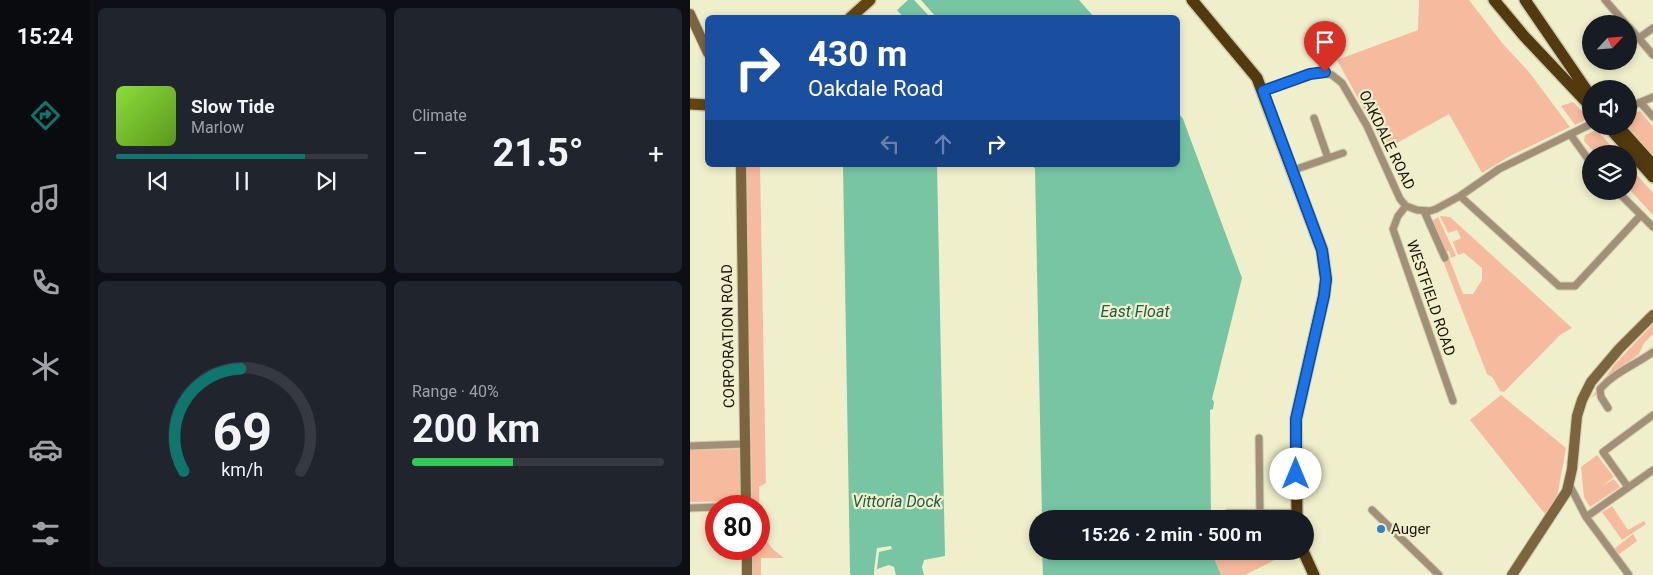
<!DOCTYPE html>
<meta charset="utf-8">
<style>
:root{--surface:#171b24;--page:#20242c;--text:#f1f3f6;--muted:#9ea1a6;--line:#363941;--accent:#0f766e}
body{margin:0;font-family:Roboto,sans-serif;background:var(--page);color:var(--text);height:100vh;display:flex;flex-direction:column;font-size:19px;white-space:nowrap}
*{box-sizing:border-box;margin:0}
p{font-size:16px;color:var(--muted)}
.icon{flex:none;width:28px;height:28px;fill:none;stroke:currentColor;stroke-width:2;stroke-linecap:round;stroke-linejoin:round}
.map{position:relative;flex:1;overflow:hidden}
.sheet{display:flex;flex-direction:column;gap:8px;padding:8px;background:#0d0f14;width:600px}
.sheet>*{flex:none}
.top-card{position:absolute;left:15px;top:15px;width:475px;height:152px;border-radius:8px;box-shadow:0 2px 8px #0003;background:#1a4fa0;color:#fff;overflow:hidden}
.needle{width:32px;rotate:64deg}
.buttons{position:absolute;left:892px;top:15px;display:grid;gap:10px}
.buttons a{display:grid;place-items:center;width:55px;height:55px;border-radius:50%;background:var(--surface);box-shadow:0 2px 8px #0003;font-size:25px}
.speed{position:absolute;left:15px;top:495px;display:flex;gap:10px;font-size:25px;font-weight:700;text-align:center}
.speed>*{display:grid;place-content:center;width:65px;height:65px;border-radius:50%;background:var(--surface);box-shadow:0 2px 8px #0003;line-height:1}
.speed .limit{border:8px solid #d22;background:#fff;color:#111}
.pin{position:absolute;display:grid;place-items:center;width:42px;height:42px;color:#fff;margin:-51px -21px;border-radius:50% 50% 50% 0;rotate:-45deg;box-shadow:0 0 5px #0007}
.pin .icon{rotate:45deg}
.me{position:absolute;width:55px;margin:-28px;rotate:0deg;stroke-linejoin:round;filter:drop-shadow(0 0 4px #0008)}
.turn{display:flex;align-items:center;gap:18px;height:105px;padding:0 20px;font-size:22px}
.turn .icon{width:65px;height:65px;stroke-width:2.5}
.turn b{display:block;font-size:35px;line-height:42px}
.lanes{display:flex;align-items:center;height:48px;padding:0 20px;background:#0003;justify-content:center;gap:25px;direction:ltr}
.lanes .off{opacity:.35}
.big{font-size:38px;font-weight:700;line-height:1.1}
.sheet .widget{flex:1;display:flex;flex-direction:column;justify-content:center;gap:8px;min-width:0;padding:0 18px;border-radius:8px;background:var(--page)}
.sheet .dial{align-items:center;gap:0}
.dial svg{height:130px;overflow:visible;fill:none;stroke:var(--line);stroke-width:7;stroke-linecap:round;text-anchor:middle}
.dial text{fill:var(--text);stroke:none}
.song{display:flex;align-items:center;gap:15px}
.cover{width:60px;height:60px;border-radius:8px;background:linear-gradient(135deg,hsl(90 70% 55%),hsl(90 70% 35%))}
.played{height:5px;border-radius:2px;background:linear-gradient(90deg,var(--accent) 75%,var(--line) 75%)}
.keys{display:flex;justify-content:space-around;direction:ltr}
.heat{display:flex;justify-content:space-between;align-items:center;font-size:28px;direction:ltr}
.charge{height:8px;border-radius:4px;background:linear-gradient(90deg,#34c759 40%,var(--line) 0)}
.sheet .tiles{flex:1;display:grid;gap:8px;grid-template-columns:repeat(2,1fr)}
.trip{position:absolute;left:339px;top:510px;width:285px;height:50px;border-radius:25px;background:var(--surface);box-shadow:0 2px 8px #0003;font-weight:700;line-height:50px;text-align:center}
main{display:flex;flex:1;min-height:0}
.tabs{display:flex;flex-direction:column;width:90px;justify-content:space-around;align-items:center;background:#090b0e;color:var(--muted)}
.tabs .icon{width:35px;height:35px}
.tabs .current{color:var(--accent)}
.tabs b{font-size:22px;color:var(--text)}
.map>svg:first-child{display:block}
</style>
<main>
<nav class="tabs">
<b>15:24</b>
<svg class="icon current" aria-label="directions" viewBox="0 0 24 24"><path d="M12 3l9 9-9 9-9-9zM9 14v-3h6M13 9l2 2-2 2"/></svg>
<svg class="icon" aria-label="music" viewBox="0 0 24 24"><path d="M9 18V5l10-2v13"/><circle cx="6" cy="18" r="3"/><circle cx="16" cy="16" r="3"/></svg>
<svg class="icon" aria-label="phone" viewBox="0 0 24 24"><path d="M5 4h4l2 5-3 2q2 4 5 5l2-3 5 2v4C11 20 4 13 5 4z"/></svg>
<svg class="icon" aria-label="climate" viewBox="0 0 24 24"><path d="M12 3v18M4 7l16 10M4 17L20 7"/></svg>
<svg class="icon" aria-label="car" viewBox="0 0 24 24"><path d="M5 17H2v-5l4-1 3-4h7l3 4 3 1v5h-3M9 17h6M6 11h13"/><circle cx="7" cy="17" r="2"/><circle cx="17" cy="17" r="2"/></svg>
<svg class="icon" aria-label="filters" viewBox="0 0 24 24"><path d="M4 7h16M4 17h16"/><circle cx="9" cy="7" r="2"/><circle cx="15" cy="17" r="2"/></svg>
</nav>
<section class="sheet">
<div class="tiles">
<div class="widget">
<div class="song"><i class="cover"></i><div><b>Slow Tide</b><p>Marlow</p></div></div>
<div class="played"></div>
<div class="keys"><svg class="icon" aria-label="previous" viewBox="0 0 24 24"><path d="M18 5L8 12l10 7zM5 5v14"/></svg><svg class="icon" aria-label="pause" viewBox="0 0 24 24"><path d="M8 5v14M16 5v14"/></svg><svg class="icon" aria-label="next" viewBox="0 0 24 24"><path d="M6 5l10 7-10 7zM19 5v14"/></svg></div>
</div>
<div class="widget"><p>Climate</p>
<div class="heat"><a>−</a><b class="big">21.5°</b><a>+</a></div>
</div>
<div class="widget dial"><svg viewBox="0 0 100 80">
<path d="M14 69A42 42 0 1 1 86 69"/>
<path d="M14 69A42 42 0 0 1 49 6" stroke="#0f766e"/>
<text x="50" y="56" font-size="32" font-weight="700">69</text>
<text x="50" y="72" font-size="11">km/h</text>
</svg></div>
<div class="widget"><p>Range · 40%</p><b class="big">200 km</b><div class="charge"></div></div>
</div>
</section>
<div class="map">
<svg width="963" height="575" viewBox="0 0 963 575">
<rect width="100%" height="100%" fill="#f0efcb"/>
<path fill="#f6bb9e" d="M729 0H779L813 44 839 72 880 127 820 156 792 173 759 114 707 143 704 150 699 151 695 147 647 60 728 30Z
M883 102 899 118 885 125 871 106Z
M950 111 963 127V158L934 126H939V116Z
M907 130 928 154H906L894 141 895 135Z
M56 165H70L76 483 69 487 70 533H75C76 545 85 551 94 558H71V575H63V549H69V506H62Z
M939 166 963 193V215L939 189Z
M750 216 760 217 882 328 870 335 814 392 810 391 803 378 797 374 753 261 759 258 773 294H783L792 280V268L774 253 768 255 763 242 771 238 767 230 758 233Z
M748 217 766 256 761 258 759 251 755 252 742 221Z
M963 324V334L954 343 949 354 917 378 906 395 901 398 925 364Z
M811 395 876 448 867 497 855 514 780 420Z
M50 449 51 501 0 502V450Z
M907 455 924 477 912 486 924 479 930 487 900 507 894 497 891 467Z
M922 506 938 530 954 521 956 524 932 540 912 512Z
M574 516V519H530V517Z
M943 534 947 541 928 555 924 549Z
M521 551H598L599 553 555 575H531Z"/>
<path fill="#77c5a3" d="M218 0H389L404 17 214 18 207 10Z
M488 112 493 119 552 278 522 399 524 402 523 409 520 410 521 519H352L345 169 342 165H488Z
M153 165H247L255 556 234 560 232 567 234 575H206L204 567 199 565 184 570V575H161L160 573Z
M352 551H521L531 575H353Z"/>
<path fill="#f0efcb" d="M224 0H231L246 17H240Z
M201 546 202 549 189 552 187 569 184 570 187 548Z"/>
<g fill="none" stroke-linecap="round" stroke-linejoin="round">
<defs>
<path id="minor" d="M915 0 936 24
M939 27 963 55
M949 38 963 28
M573 91 629 72 642 75 652 83 677 126 710 199 716 206 727 210 740 211 746 209 770 196 809 169 901 124
M951 103 963 117
M939 107 963 97
M624 118 638 158
M880 134 901 163
M601 171 653 153
M927 191 963 227
M770 196 869 286H885L950 216
M716 206 708 216 703 229 763 401
M734 211 755 258
M918 408 911 397 910 389C925 372 945 365 963 352
M0 446 55 444
M879 484 896 517 939 575
M938 487 913 452 963 415
M40 506H56
M0 508 26 507
M682 510 749 575
M538 513H570L569 438
M570 513H607
M896 517 963 470"/>
<path id="secondary" d="M0 14 18 53
M51 165 56 506
M57 549V575
M822 575 877 491 882 469 887 416 892 400 901 382 929 349 963 315"/>
<path id="primary" d="M160 18 180 0
M0 104 18 105"/>
<path id="trunk" d="M502 0 567 78 632 250 636 279 634 295 606 419 607 519
M804 0 834 36 901 107
M835 0 900 95
M918 126 963 177
M928 126 963 165
M613 551 624 575"/>
</defs>
<use href="#minor" stroke="#cdccac" stroke-width="9"/>
<use href="#secondary" stroke="#cdccac" stroke-width="12"/>
<use href="#primary" stroke="#cdccac" stroke-width="14"/>
<use href="#trunk" stroke="#cdccac" stroke-width="14"/>
<use href="#minor" stroke="#a19077" stroke-width="7"/>
<use href="#secondary" stroke="#7c643e" stroke-width="10"/>
<use href="#primary" stroke="#62440f" stroke-width="11"/>
<use href="#trunk" stroke="#52390e" stroke-width="11"/>
</g>
<g fill="none" stroke-linecap="round" stroke-linejoin="round">
<defs>
<path id="route" d="M606 474V419L634 296 636 279 632 250 573 91 620 74 635 72"/>
</defs>
<use href="#route" stroke="#114b97" stroke-width="12"/>
<use href="#route" stroke="#1a73e8" stroke-width="9"/>
</g>
<circle fill="#3281d1" stroke="#f0efcb" stroke-width="2" cx="691" cy="529" r="5"/>
<g text-anchor="middle" dominant-baseline="central" stroke-width="4.5" stroke-linejoin="round" paint-order="stroke">
<g font-size="15" fill="#17170a" stroke="#f0efcb">
<text transform="translate(697 140) rotate(64)">OAKDALE ROAD</text>
<text transform="translate(741 298) rotate(71)">WESTFIELD ROAD</text>
<text transform="translate(38 336) rotate(-91)">CORPORATION ROAD</text>
</g>
<g font-size="15" fill="#17170a" stroke="#f0efcb" text-anchor="start">
<text x="701" y="529">Auger</text>
</g>
<g font-size="16" font-style="italic" fill="#225d46" stroke="#f0efcb">
<text x="445" y="311">East Float</text>
<text x="207" y="501">Vittoria Dock</text>
</g>
</g>
</svg>
<div class="buttons">
<a><svg class="needle" viewBox="-14 -14 28 28"><path d="M0-13l5 13h-10z" fill="#e53935"/><path d="M0 13l5-13h-10z" fill="#9ea1a6"/></svg></a>
<a><svg class="icon" aria-label="sound" viewBox="0 0 24 24"><path d="M4 9h4l5-4v14l-5-4H4zM17 9q2 3 0 6"/></svg></a>
<a><svg class="icon" aria-label="layers" viewBox="0 0 24 24"><path d="M12 4l9 5-9 5-9-5zM3 14l9 5 9-5"/></svg></a>
</div>
<div class="speed"><div class="limit">80</div></div>
<div class="pin" style="left:635px;top:72px;background:#d93025"><svg class="icon" aria-label="arrive" viewBox="0 0 24 24"><path d="M6 21V4h12l-3 4 3 4H6"/></svg></div>
<svg class="me" style="left:606px;top:474px" viewBox="-20 -20 40 40"><circle r="19" fill="#fff"/><path d="M0-13L10 11 0 6-10 11z" fill="#1a73e8"/></svg>
<div class="trip">15:26 · 2 min · 500 m</div>
<div class="top-card">
<div class="turn"><svg class="icon" aria-label="right" viewBox="0 0 24 24"><path d="M7 20v-9h11M14 6l5 5-5 5"/></svg><div><b>430 m</b>Oakdale Road</div></div>
<div class="lanes"><svg class="icon off" aria-label="left" viewBox="0 0 24 24"><path d="M17 20v-9H6M10 6l-5 5 5 5"/></svg><svg class="icon off" aria-label="ahead" viewBox="0 0 24 24"><path d="M12 20V5M6 11l6-6 6 6"/></svg><svg class="icon" aria-label="right" viewBox="0 0 24 24"><path d="M7 20v-9h11M14 6l5 5-5 5"/></svg></div>
</div>
</div>
</main>
